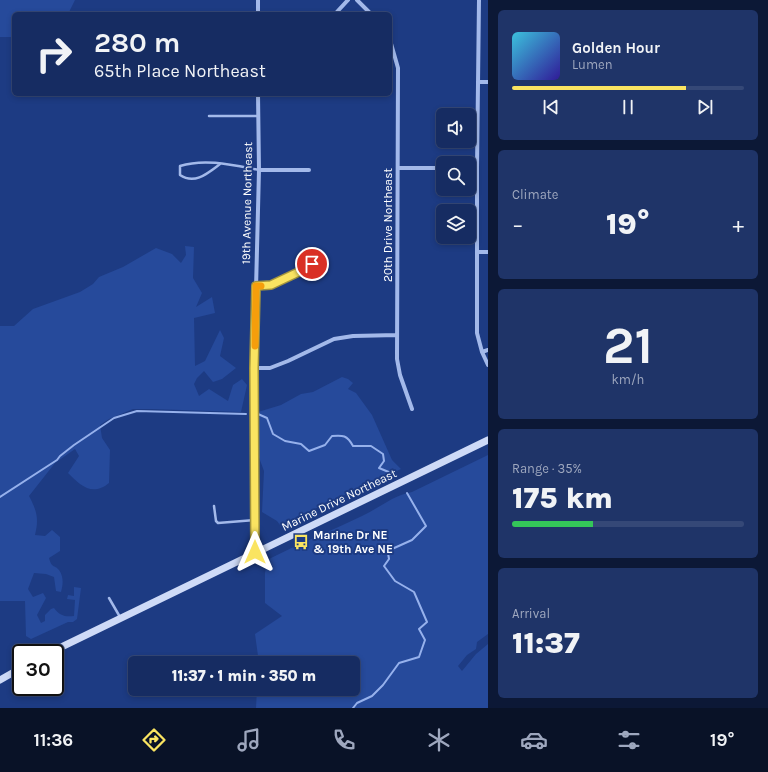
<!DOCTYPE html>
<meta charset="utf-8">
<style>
:root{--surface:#162c62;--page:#1f3468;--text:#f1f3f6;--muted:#9ea7be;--line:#354877;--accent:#fae461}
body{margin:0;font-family:Karla,sans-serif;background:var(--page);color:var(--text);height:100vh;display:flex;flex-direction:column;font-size:15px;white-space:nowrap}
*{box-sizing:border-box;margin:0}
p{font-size:13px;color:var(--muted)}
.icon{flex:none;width:22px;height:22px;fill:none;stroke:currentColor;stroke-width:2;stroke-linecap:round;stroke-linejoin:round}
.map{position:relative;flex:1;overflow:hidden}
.panel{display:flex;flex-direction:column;gap:10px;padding:10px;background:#0c1836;width:280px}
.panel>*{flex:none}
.banner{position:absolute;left:12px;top:12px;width:380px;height:84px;border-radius:6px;box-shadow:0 2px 6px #0003,0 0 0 1px var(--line);background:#162c62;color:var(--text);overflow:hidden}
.controls{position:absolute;left:436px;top:108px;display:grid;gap:8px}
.controls a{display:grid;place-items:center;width:40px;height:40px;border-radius:6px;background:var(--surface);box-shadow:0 2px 6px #0003,0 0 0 1px var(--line);font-size:20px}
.speed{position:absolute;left:12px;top:644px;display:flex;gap:8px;font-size:20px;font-weight:700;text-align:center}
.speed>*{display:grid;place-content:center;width:52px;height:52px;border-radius:50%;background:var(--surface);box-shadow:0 2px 6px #0003,0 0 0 1px var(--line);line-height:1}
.speed .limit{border:2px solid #111;border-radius:6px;background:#fff;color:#111}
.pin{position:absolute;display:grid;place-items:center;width:34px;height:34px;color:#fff;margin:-17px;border:2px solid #fff;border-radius:50%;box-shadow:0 1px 4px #0007}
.me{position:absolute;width:44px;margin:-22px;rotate:0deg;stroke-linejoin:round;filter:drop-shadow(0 0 3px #0008)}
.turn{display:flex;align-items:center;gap:14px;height:84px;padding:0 16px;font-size:18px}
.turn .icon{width:52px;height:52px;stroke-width:2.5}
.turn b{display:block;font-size:28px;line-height:34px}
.big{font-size:30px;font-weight:800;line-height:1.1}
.panel .card{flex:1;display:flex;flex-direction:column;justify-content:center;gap:6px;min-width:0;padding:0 14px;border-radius:6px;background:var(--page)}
.panel .dial{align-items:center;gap:0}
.dial b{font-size:52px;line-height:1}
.song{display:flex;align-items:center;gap:12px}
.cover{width:48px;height:48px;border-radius:6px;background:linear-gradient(135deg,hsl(190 70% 55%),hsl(250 70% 35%))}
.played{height:4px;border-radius:2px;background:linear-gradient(90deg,var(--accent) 75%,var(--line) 75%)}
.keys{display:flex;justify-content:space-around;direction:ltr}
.heat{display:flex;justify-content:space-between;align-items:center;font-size:22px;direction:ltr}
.charge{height:6px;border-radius:3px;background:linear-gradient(90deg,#34c759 35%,var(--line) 0)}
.trip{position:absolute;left:128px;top:656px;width:232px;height:40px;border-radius:6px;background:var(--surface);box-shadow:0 2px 6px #0003,0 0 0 1px var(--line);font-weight:800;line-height:40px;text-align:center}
.tab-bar{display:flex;height:64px;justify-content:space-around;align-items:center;background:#091227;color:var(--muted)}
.tab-bar .icon{width:28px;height:28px}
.tab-bar .selected{color:var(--accent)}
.tab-bar b{font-size:18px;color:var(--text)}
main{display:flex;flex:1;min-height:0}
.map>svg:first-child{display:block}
</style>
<main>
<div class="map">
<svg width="488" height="708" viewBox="0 0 488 708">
<rect width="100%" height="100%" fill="#1d3b83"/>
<path fill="#264a9b" d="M0 0H75L68 14H14V37H0Z
M185 246 194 247 193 278 202 293 196 307 212 297 215 313 194 318 195 366 205 361 220 330 224 338 220 356 236 368 222 379 213 382 204 371 197 378 194 384 199 396 209 389 228 401 233 385 242 379 247 385 241 412 151 409H133L109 419 100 425 102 438 110 450 109 483C92 497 80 485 68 473L79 456 75 449 55 463 29 496C37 511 39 519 35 535L45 536 52 530 60 537V551L49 558C52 569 54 564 59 570 64 577 63 585 61 592L56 591 54 577 46 574 34 573 28 589 33 597 43 593 46 598 37 615 41 623 45 621V615L51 609 54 608C60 616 65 617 74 616L75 600 67 599 68 595 74 596V587L81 588 77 619 73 622H68L31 639 26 636 25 601H0V326H14L33 309 80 292 93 284 99 277 123 267 156 248 172 254 181 263 186 255Z
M342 377 348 379 353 383 348 389 356 393 372 415 392 460 401 469 280 525 277 521 262 512 264 471 257 452 258 412 281 405 301 394 313 392Z
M488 455V634L477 642 476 649 467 655 458 666 462 671 476 654 488 644V708H256L257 689H353V663H259L255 634 282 616 265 603V573L267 560C298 544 331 531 362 516 379 508 394 495 412 492Z"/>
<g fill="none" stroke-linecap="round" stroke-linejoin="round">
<path stroke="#96b1ec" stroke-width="2" d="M258 414 267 418 273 434 285 441 301 444 309 451 325 445 332 436C343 435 347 435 353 446H371L383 454 384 461 379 468 396 475
M0 497 57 460 60 456 74 445 114 418 137 411 246 414
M353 708 357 703 372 696 383 685 399 663 419 657 425 640 419 629 427 622 414 592 395 581 384 566 389 559 388 553 392 549 412 540 426 526 407 493"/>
<path stroke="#a3b9ea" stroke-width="2.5" d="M209 116H258
M220 164C208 173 195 185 180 175V166C205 158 233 165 259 170
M214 506 216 521 218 523 255 520
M109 598 120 617"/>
<path stroke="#a3b9ea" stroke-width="4" d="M258 0V14
M357 0 371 14
M479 0 477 168V333L482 352 488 365
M335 14 348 0
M390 40 398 68 397 359 400 375 412 409
M478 82H488
M398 168H443
M469 168H477
M259 170H309
M477 252H488
M256 286 271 285 305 269 312 264 311 255
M482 352 488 350
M254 368H270L288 361 334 339 353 336 397 335
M255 552 254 368 259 170 258 94"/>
<path stroke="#cedaf7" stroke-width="7" d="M49 653 488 440
M0 680 21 668"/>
</g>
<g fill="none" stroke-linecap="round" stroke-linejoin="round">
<defs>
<path id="route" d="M255 552 254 368 256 286 271 285 305 269 312 264"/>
</defs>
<use href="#route" stroke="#a2943f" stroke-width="10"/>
<use href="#route" stroke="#fae461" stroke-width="7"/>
<path stroke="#f59e0b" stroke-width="7" d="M255 346 256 286H261"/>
</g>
<defs>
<symbol id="bus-bare" viewBox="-9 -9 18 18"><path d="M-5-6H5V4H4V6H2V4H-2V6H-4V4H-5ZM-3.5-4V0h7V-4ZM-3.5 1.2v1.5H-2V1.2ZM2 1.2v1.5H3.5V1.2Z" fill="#fae461" stroke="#1d3b83" stroke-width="2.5" paint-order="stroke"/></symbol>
</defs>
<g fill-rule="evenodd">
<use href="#bus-bare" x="290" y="531" width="22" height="22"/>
</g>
<g text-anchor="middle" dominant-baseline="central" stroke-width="4" stroke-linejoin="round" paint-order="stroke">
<g font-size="12" fill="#fff" stroke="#1d3b83">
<text transform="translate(247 203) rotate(-89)">19th Avenue Northeast</text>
<text transform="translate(388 225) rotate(-90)">20th Drive Northeast</text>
<text transform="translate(339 500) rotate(-26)">Marine Drive Northeast</text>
</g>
<g font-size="12" font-weight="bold" fill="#fff" stroke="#1d3b83" text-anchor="start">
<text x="313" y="535">Marine Dr NE<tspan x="313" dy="14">&amp; 19th Ave NE</tspan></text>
</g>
</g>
</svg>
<div class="controls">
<a><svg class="icon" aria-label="sound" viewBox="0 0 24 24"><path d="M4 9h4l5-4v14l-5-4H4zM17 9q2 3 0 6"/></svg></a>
<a><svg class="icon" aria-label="search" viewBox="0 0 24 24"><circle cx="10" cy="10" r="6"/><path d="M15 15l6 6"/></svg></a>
<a><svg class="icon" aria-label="layers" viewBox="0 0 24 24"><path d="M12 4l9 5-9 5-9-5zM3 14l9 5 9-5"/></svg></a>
</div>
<div class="speed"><div class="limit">30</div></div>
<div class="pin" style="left:312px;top:264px;background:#d93025"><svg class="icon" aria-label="arrive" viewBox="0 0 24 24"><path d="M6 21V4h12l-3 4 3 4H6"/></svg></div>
<svg class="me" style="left:255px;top:552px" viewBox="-20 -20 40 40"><path d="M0-17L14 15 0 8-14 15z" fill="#fae461" stroke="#fff" stroke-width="4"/></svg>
<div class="trip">11:37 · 1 min · 350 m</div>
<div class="banner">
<div class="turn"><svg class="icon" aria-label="right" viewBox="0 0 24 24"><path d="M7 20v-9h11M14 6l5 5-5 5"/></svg><div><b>280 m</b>65th Place Northeast</div></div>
</div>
</div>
<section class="panel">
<div class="card">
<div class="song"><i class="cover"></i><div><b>Golden Hour</b><p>Lumen</p></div></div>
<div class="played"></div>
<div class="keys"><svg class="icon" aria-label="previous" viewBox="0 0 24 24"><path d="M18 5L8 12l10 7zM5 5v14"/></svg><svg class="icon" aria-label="pause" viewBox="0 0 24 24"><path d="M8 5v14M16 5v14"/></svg><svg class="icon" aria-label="next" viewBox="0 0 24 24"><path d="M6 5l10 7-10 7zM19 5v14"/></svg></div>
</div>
<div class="card"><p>Climate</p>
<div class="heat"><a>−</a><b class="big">19°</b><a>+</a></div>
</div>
<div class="card dial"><b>21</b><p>km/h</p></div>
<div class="card"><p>Range · 35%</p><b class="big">175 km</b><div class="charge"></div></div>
<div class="card"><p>Arrival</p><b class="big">11:37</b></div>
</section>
</main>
<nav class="tab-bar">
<b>11:36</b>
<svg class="icon selected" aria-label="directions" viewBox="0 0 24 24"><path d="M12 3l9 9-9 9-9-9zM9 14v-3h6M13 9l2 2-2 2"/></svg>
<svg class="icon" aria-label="music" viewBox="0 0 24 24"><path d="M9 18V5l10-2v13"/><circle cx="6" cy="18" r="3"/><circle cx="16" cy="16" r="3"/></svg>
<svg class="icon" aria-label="phone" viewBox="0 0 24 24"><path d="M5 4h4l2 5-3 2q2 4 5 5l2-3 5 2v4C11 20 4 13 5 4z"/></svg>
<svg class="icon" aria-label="climate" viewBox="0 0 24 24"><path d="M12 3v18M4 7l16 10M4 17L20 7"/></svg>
<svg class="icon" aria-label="car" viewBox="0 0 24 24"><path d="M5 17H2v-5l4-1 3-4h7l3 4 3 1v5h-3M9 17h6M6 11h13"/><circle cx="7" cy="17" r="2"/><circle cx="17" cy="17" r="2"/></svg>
<svg class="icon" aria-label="filters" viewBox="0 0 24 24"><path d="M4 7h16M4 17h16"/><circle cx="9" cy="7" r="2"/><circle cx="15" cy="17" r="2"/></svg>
<b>19°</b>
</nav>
